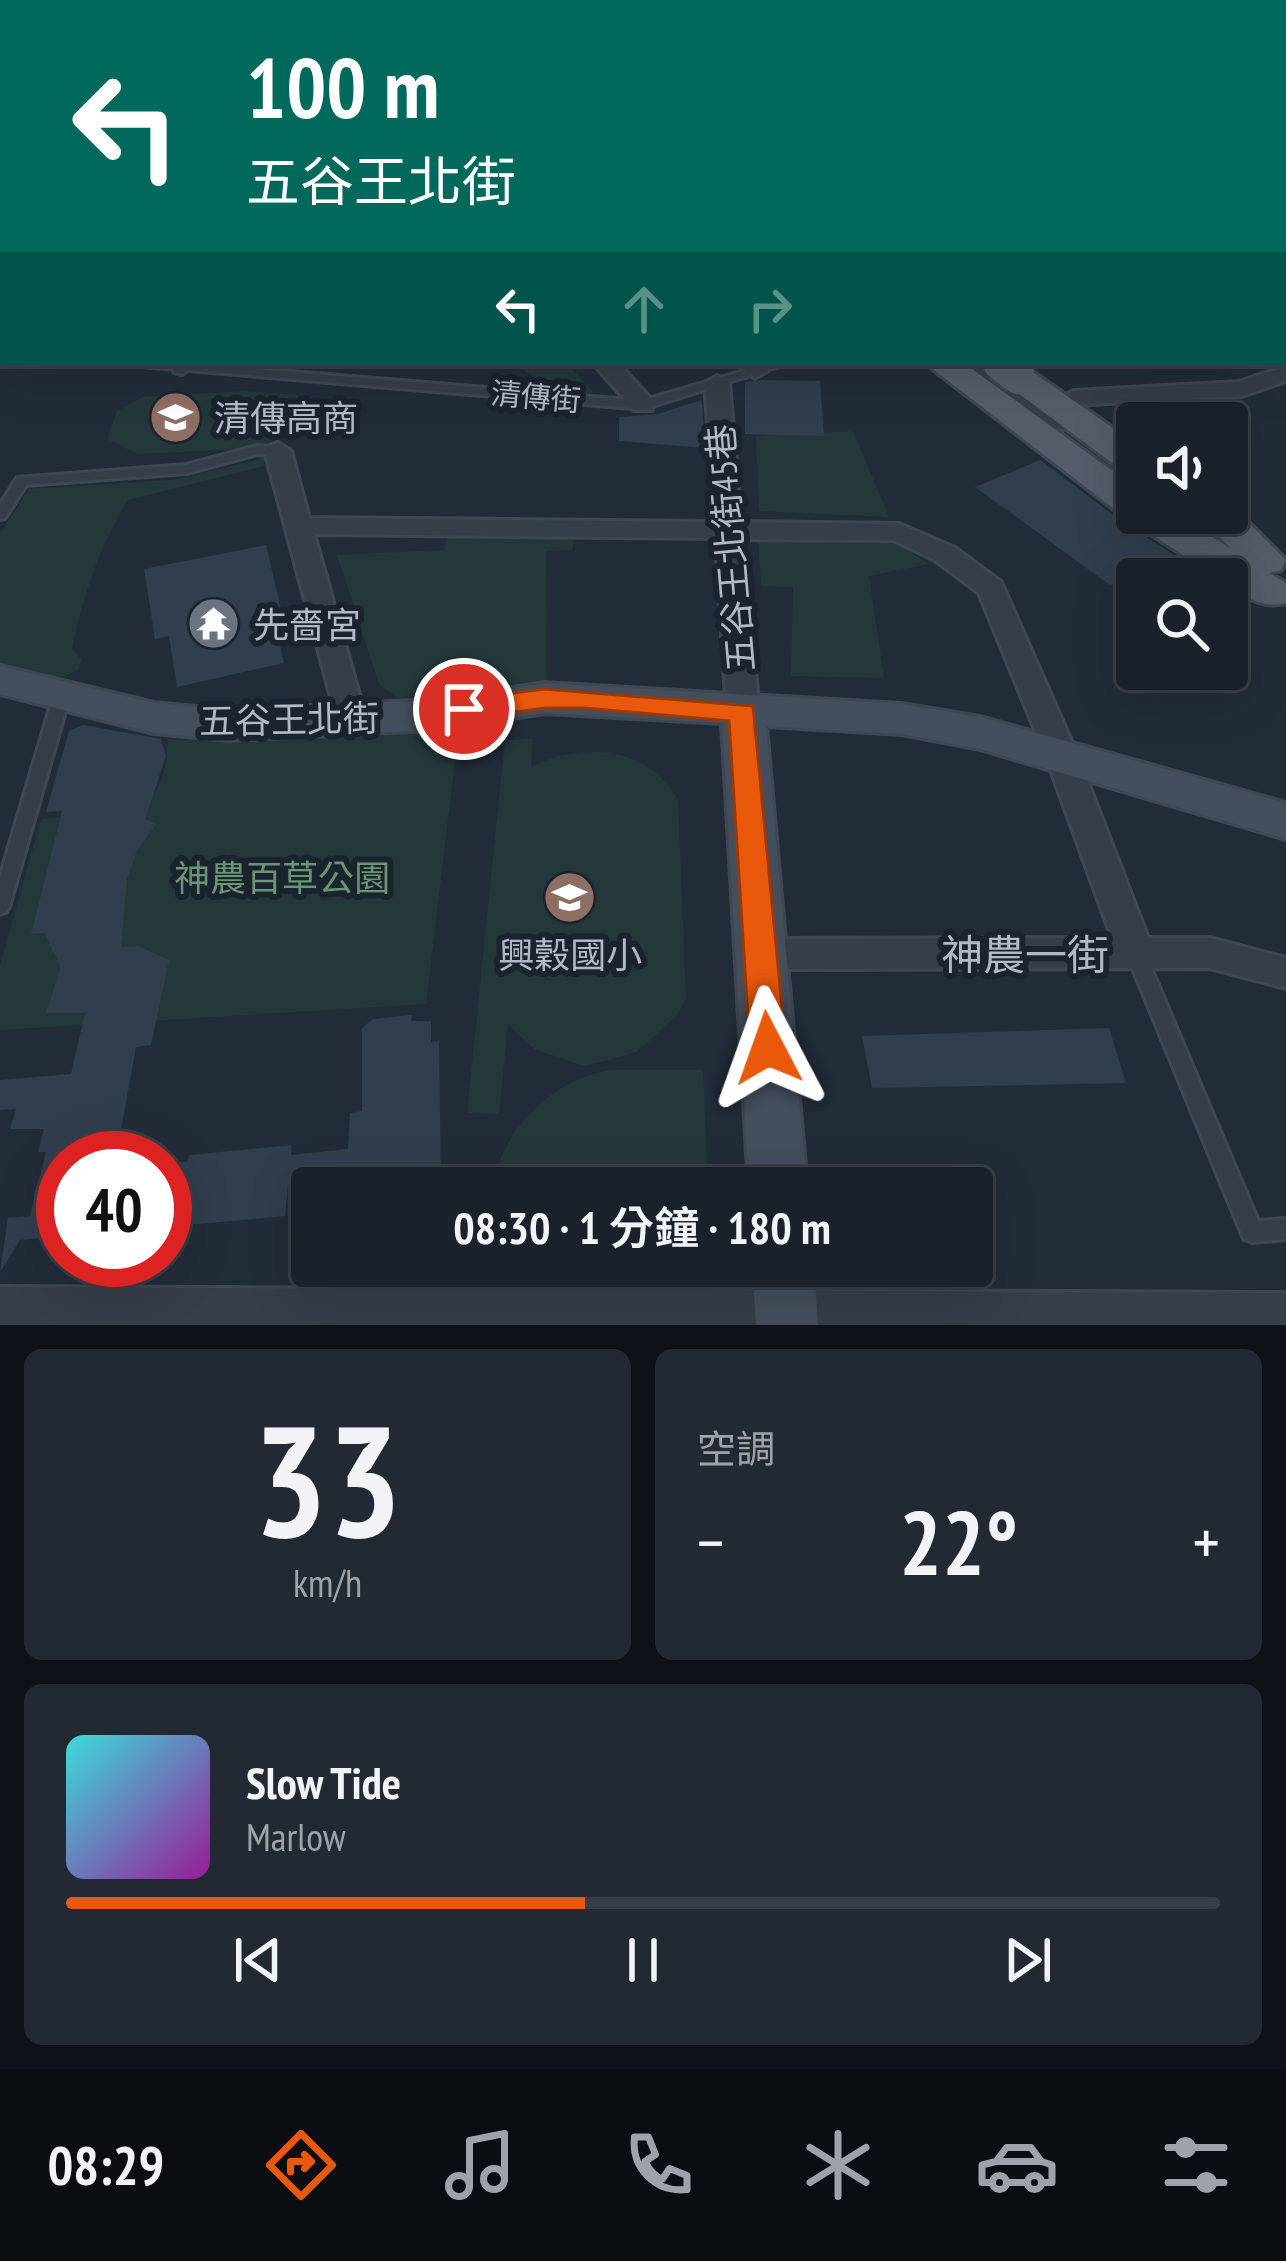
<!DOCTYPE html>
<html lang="zh-TW">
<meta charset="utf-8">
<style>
:root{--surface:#1a212b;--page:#232933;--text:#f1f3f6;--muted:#9fa3a9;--line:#383e47;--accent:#ea580c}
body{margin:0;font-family:"PT Sans Narrow","Noto Sans TC",sans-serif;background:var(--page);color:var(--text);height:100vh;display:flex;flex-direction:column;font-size:45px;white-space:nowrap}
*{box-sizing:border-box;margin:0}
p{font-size:39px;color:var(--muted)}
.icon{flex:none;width:66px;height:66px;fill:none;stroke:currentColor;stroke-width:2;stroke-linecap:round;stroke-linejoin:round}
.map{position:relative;height:1325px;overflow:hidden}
.drawer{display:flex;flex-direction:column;gap:24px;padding:24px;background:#0e1218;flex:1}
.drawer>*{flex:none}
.guide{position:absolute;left:0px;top:0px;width:1287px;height:366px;box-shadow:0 12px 48px #0002,0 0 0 3px var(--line);background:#00695c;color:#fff;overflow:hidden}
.tools{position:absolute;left:1116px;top:402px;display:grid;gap:24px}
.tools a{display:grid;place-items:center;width:132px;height:132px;border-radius:12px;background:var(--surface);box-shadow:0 12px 48px #0002,0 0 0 3px var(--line);font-size:60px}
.speed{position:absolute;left:36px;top:1131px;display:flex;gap:24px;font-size:60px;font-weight:700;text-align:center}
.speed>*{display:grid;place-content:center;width:156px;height:156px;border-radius:50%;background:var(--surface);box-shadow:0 12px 48px #0002,0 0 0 3px var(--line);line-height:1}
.speed .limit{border:18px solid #d22;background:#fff;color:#111}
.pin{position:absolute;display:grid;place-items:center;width:102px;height:102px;color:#fff;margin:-51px;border:6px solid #fff;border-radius:50%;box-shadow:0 3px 12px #0007}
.me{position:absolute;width:132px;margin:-66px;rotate:356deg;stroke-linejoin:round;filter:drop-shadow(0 0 9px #0008)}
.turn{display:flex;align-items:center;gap:42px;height:252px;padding:0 48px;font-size:54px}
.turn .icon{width:156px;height:156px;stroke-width:2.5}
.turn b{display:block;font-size:84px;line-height:102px}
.lanes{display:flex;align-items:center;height:114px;padding:0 48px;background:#0003;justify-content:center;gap:60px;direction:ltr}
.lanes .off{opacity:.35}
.big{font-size:90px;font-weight:600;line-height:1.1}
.drawer .card{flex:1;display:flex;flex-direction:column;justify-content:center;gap:18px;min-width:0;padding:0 42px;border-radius:18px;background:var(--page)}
.drawer .dial{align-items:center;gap:0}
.dial b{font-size:156px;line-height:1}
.song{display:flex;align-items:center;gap:36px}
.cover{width:144px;height:144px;border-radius:18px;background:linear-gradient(135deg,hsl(180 70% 55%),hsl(300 70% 35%))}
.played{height:12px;border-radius:6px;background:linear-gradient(90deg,var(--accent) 45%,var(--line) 45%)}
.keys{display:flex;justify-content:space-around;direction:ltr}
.heat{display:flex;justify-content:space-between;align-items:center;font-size:66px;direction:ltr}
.drawer .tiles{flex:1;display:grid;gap:24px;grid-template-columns:1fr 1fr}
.card:last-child{grid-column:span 2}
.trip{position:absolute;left:291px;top:1167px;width:702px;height:120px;border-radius:12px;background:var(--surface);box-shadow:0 12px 48px #0002,0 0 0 3px var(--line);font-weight:600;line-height:120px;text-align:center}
.tabs{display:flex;height:192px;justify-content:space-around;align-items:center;background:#0a0d11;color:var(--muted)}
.tabs .icon{width:84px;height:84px}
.tabs .current{color:var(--accent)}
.tabs b{font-size:54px;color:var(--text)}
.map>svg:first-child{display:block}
</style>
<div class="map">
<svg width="1286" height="1325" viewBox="0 0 1286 1325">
<rect width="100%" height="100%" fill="#222c39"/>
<path fill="#24383a" d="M0 0H1209L1213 3H3L0 172Z
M513 363H567L593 392 568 399Z
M247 391 297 395 318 407 305 431 244 449 138 454 107 439 117 411 143 397Z
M853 431 889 517 759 511 756 436Z
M265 458 264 466 128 500C100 547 83 594 72 648L81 659 79 670 53 681 0 665V533L29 489 172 480Z
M448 537 573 539V550L546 551 547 680 397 698 379 684 337 555 444 550Z
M758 538 892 540 929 564 869 576 884 678 791 676 793 587 761 586Z
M459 727 426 1004 0 1030V966L41 819C108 813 169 827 167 739L257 742Z
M533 739 531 767C582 742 648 745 678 800L686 998 678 1014 637 1052 584 1066 534 1049 508 1024 499 1114 467 1113 505 740Z
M610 1070H703L708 1188H491C505 1128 549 1081 610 1070Z"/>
<path fill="#313e4d" d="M761 380 820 381 824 436 745 434V382Z
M702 400 705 448 619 441V417L658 414Z
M1040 460 1120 520 1174 555 1110 585 975 487Z
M266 545 281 609 272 611 284 663 177 687 169 636 155 639 144 569Z
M83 725 161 739 166 756 145 819 156 824 137 851 127 879 121 947 138 946 169 960 151 1045 136 1047 116 1158H63V1236L20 1240 0 1272 8 1218 30 1216 46 1152H38L44 1129H10L16 1109 0 1110V1080L71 1074 85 1013H46L61 967 44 933 31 934 62 811 46 812 69 731Z
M412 1015 411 1021H431V1042L439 1041 441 1188H347V1169L289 1173 285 1216 165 1227V1163L187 1162 189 1155 292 1145 291 1155 348 1149 350 1113 362 1111V1028L373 1019Z
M1109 1028 1126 1083 872 1088 862 1036Z"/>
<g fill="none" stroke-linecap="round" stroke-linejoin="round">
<defs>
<path id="lane" d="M0 345H3V352H0Z
M135 363H183L642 401 771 363H789L643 409 141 366Z
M958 363H972L1065 426 1063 429H1055Z
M257 446 278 447 284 451 278 455 257 454 187 473 26 485 5 518 0 519V505L17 478 186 465Z
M61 693 69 698 9 907 6 912 0 914V877L53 698Z
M1136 947 1142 949 1145 954 1258 1221 1286 1219V1239L1252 1242 1244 1239 1127 954 1130 949Z"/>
<path id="street" d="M1019 0H1035L1036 3H1020Z
M1086 0H1102L1103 3H1087Z
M1284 170 1286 171V183L1284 182Z
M173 363H197L182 374 174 372Z
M593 363H618L652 400V410H634Z
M735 363H760L767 371 755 378Z
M1286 366V381L1242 396 1073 405 1061 398 1073 391 1239 382Z
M717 376 729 383 741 522 899 524 955 548 1001 582 1079 759 1148 938H1210L1286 958V988L1210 968 762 969 749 965 744 954 749 943 762 939 1112 938 1047 759 979 593 935 560 894 540 743 539 759 713 754 721H732L727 713 716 538 314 534 366 719 361 727H339L265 451 269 446 278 443 291 451 309 518 715 522 705 383Z
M0 1287 1286 1293V1325H0Z"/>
<path id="secondary" d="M454 0H478L480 3H457Z
M1284 129 1286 130V146L1284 145Z
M0 171H3V187H0Z
M1284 203H1286V219H1284Z
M0 230H3V248H0Z
M0 666 154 703 228 710 432 700 545 683 902 704 980 717 1286 803V839L980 749 902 734 766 726 807 1188H749L722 723 545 713 432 730 228 740 154 733 0 694Z
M752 1266H814L818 1325H756Z"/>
<path id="primary" d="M491 0H515L517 3H493Z
M925 363H964L1137 489V513H1173L1230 548 1197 513H1227V504L1231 505 1286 560 1281 570 1269 573 1286 583V603C1261 609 1247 597 1227 584V579H1220L1123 516Z
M1018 366 1030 370 1137 445V474L1123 471 1006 384 1000 377 1006 370Z"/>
<path id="highway" d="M1055 0H1083L1084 3H1056Z
M1284 140 1286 141V161L1284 160Z
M1284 180H1286V200H1284Z
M0 196H3V218H0Z"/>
</defs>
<use href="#lane" stroke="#3f4752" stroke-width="6"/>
<use href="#street" stroke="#3f4752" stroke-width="6"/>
<use href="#secondary" stroke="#3f4752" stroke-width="6"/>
<use href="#primary" stroke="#3f4752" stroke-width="6"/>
<use href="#highway" stroke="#414954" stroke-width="6"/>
<use href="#lane" fill="#363e49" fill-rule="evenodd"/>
<use href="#street" fill="#363e49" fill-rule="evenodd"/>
<use href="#secondary" fill="#444e5c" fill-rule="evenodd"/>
<use href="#primary" fill="#545d69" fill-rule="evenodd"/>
<use href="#highway" fill="#6f6353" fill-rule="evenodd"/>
<defs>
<path id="primary-bridge" d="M1000 363 1018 377"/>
</defs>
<use href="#primary-bridge" stroke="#3f4752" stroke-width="39" stroke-linecap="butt"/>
<use href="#primary-bridge" stroke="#545d69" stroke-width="34"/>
</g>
<path fill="#ea580c" stroke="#983908" stroke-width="3" d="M545 689 753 706 786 1048 780 1058 768 1063 756 1058 750 1048 729 721 584 708H545L464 719 450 709 464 699Z"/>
<defs>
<symbol id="school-disc" viewBox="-11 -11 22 22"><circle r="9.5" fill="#8d6e63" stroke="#1b232e"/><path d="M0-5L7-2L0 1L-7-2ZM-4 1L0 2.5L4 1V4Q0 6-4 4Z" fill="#fff"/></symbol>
<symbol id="temple-disc" viewBox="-11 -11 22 22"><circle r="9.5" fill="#6b7280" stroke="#1b232e"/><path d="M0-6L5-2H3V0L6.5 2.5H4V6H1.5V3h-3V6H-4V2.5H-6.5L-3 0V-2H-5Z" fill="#fff"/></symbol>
</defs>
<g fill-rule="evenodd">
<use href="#school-disc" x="146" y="388" width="59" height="59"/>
<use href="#temple-disc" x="184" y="594" width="59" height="59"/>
<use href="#school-disc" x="540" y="868" width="59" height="59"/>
</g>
<g text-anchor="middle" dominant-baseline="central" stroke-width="12" stroke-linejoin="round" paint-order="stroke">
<g font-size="30" fill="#b1b9c5" stroke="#1b232e">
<text transform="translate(536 396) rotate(5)">清傳街</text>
</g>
<g font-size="36" fill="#b1b9c5" stroke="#1b232e" text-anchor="start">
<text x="214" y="417">清傳高商</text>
<text x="253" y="624">先嗇宮</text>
<text x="570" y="954" text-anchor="middle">興穀國小</text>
</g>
<g font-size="36" fill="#b1b9c5" stroke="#1b232e">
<text transform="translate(730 548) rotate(-95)">五谷王北街45巷</text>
<text transform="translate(289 719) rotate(-1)">五谷王北街</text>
</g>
<g font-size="36" fill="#699572" stroke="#1b232e">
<text x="282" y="877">神農百草公園</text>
</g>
<g font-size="42" fill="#b1b9c5" stroke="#1b232e">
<text x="1025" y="954">神農一街</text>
</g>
</g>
</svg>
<div class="tools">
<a><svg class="icon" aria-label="sound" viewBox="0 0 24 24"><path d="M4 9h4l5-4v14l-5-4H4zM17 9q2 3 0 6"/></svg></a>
<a><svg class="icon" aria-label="search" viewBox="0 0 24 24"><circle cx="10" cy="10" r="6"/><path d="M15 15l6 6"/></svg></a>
</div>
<div class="speed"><div class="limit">40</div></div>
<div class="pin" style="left:464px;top:709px;background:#d93025"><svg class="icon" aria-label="arrive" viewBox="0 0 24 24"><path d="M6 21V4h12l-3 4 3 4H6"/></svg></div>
<svg class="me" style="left:768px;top:1048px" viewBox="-20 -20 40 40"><path d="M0-17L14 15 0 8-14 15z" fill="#ea580c" stroke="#fff" stroke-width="4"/></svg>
<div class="trip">08:30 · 1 分鐘 · 180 m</div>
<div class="guide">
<div class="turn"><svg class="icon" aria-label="left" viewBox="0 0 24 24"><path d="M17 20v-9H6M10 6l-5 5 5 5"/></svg><div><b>100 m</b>五谷王北街</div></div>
<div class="lanes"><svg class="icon" aria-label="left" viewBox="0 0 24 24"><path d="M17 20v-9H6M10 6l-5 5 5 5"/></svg><svg class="icon off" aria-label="ahead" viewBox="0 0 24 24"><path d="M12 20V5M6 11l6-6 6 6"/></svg><svg class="icon off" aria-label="right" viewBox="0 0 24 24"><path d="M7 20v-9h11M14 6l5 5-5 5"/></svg></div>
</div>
</div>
<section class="drawer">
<div class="tiles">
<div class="card dial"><b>33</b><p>km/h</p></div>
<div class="card"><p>空調</p>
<div class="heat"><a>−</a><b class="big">22°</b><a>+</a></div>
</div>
<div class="card">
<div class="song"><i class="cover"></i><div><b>Slow Tide</b><p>Marlow</p></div></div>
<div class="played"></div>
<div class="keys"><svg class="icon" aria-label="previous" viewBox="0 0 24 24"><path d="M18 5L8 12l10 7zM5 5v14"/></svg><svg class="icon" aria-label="pause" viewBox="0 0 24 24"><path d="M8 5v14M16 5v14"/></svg><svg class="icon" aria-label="next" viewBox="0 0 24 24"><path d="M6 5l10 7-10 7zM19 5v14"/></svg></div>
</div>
</div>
</section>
<nav class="tabs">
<b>08:29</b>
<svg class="icon current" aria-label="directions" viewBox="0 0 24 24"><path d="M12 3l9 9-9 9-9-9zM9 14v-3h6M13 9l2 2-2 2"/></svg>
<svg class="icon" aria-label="music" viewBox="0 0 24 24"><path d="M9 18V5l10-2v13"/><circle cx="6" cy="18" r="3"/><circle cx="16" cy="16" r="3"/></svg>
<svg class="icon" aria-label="phone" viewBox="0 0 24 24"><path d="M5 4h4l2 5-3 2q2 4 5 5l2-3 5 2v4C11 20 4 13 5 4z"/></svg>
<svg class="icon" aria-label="climate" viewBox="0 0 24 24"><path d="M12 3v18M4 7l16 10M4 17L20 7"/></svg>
<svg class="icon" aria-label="car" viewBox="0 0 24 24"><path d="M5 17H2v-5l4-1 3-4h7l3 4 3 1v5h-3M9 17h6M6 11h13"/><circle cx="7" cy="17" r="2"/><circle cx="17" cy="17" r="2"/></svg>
<svg class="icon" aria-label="filters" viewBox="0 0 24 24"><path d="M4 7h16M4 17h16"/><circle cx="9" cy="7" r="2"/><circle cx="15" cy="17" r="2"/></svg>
</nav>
